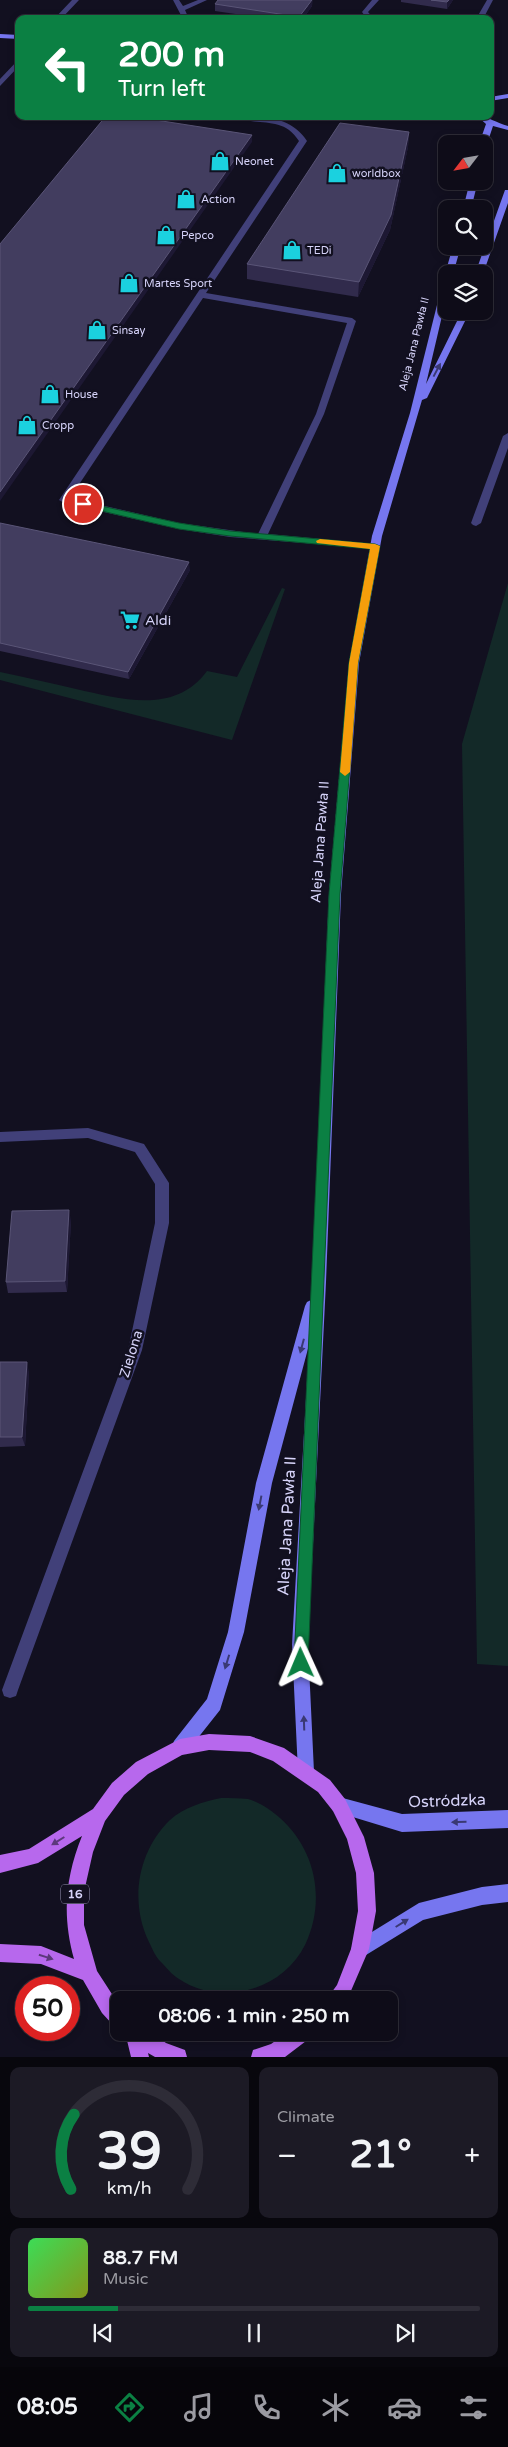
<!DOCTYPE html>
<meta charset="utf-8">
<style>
:root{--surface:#0e0c18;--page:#1c1a25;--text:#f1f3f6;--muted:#9b9ba2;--line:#2e2c37;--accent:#0b8043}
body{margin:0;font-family:"Varela Round",sans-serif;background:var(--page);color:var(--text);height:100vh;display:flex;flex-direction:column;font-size:19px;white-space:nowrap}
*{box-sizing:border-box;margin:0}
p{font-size:16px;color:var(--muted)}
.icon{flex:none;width:28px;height:28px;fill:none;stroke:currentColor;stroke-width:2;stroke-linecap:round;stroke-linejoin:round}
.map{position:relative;height:2057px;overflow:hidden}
.side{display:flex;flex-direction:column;gap:10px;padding:10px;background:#08070d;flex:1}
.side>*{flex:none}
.banner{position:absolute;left:15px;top:15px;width:479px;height:105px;border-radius:10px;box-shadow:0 2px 8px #0003,0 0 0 1px var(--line);background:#0b8043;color:#fff;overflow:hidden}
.needle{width:32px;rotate:239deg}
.buttons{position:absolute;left:438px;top:135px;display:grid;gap:10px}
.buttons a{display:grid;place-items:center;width:55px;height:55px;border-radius:10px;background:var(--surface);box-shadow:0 2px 8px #0003,0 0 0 1px var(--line);font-size:25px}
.speed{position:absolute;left:15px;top:1976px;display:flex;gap:10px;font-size:25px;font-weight:700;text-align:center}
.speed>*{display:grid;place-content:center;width:65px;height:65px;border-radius:50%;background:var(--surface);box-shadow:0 2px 8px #0003,0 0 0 1px var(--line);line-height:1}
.speed .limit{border:8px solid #d22;background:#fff;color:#111}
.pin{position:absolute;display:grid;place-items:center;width:42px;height:42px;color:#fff;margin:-21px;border:2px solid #fff;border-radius:50%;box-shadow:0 1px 5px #0007}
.me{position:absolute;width:55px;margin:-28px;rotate:359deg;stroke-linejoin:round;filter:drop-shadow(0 0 4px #0008)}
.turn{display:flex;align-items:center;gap:18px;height:105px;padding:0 20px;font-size:22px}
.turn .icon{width:65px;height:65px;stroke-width:2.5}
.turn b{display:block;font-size:35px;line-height:42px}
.big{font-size:38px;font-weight:800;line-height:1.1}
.side .tile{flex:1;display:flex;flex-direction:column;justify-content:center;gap:8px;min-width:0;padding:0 18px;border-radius:10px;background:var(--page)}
.side .dial{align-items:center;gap:0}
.dial svg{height:130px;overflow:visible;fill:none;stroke:var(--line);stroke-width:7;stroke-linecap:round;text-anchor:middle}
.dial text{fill:var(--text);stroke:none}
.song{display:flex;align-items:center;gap:15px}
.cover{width:60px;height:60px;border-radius:8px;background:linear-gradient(135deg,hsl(130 70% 55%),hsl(70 70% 35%))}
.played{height:5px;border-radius:2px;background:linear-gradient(90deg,var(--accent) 20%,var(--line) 20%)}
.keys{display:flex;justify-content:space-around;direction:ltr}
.heat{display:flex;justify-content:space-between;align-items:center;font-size:28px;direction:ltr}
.side .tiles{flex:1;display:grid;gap:10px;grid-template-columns:1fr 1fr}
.tile:last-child{grid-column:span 2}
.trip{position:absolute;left:110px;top:1991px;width:288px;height:50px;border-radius:10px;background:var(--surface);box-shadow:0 2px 8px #0003,0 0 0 1px var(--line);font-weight:800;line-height:50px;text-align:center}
.menu{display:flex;height:80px;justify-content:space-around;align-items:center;background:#06050a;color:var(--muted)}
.menu .icon{width:35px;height:35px}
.menu .current{color:var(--accent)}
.menu b{font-size:22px;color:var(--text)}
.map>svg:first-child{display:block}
</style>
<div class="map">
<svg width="508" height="2057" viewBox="0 0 508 2057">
<rect width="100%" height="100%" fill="#121020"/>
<path fill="#132928" d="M508 583V1666L477 1664 462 744Z
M282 588 285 589 232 740 0 680V672C25 677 50 683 76 689 121 699 175 715 207 671L237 677Z
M221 1798C230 1798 239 1798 248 1799 259 1802 272 1811 280 1818 316 1850 326 1901 305 1945 282 1991 221 2007 179 1979 172 1975 166 1967 160 1961 155 1956 152 1948 149 1942 129 1901 138 1851 170 1820 184 1807 203 1802 221 1798Z"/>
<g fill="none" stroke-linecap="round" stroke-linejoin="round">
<path fill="#414079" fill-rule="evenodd" d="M72 0H79L61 19H54Z
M173 0H179L183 6 198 0H207L185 10 189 19H183Z
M372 0H379L368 12 374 19H367L362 12Z
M487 0H493L483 19H476Z
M19 59V66L0 86V79Z
M235 116C261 116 291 116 307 141L206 293 352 318 356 321 324 414 268 534 375 544 378 545V549L230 537 179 529 64 503 59 500 299 141C282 114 256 128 235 116ZM203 298 347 323 316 414 258 534 179 523 70 498Z
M508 433V448L481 523 476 526 473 525 471 523 503 436Z"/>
<path fill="#414079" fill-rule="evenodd" d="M88 1128 144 1144 169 1183V1223L142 1350 18 1690 16 1696 10 1698 4 1696 2 1690 128 1350 155 1223V1184L135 1152 88 1138 0 1142V1132Z"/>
<path fill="#7676ef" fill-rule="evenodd" d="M0 34 19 35V39L0 38Z
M508 94V98L490 101V97Z
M477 116C487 116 497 123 508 126V130L493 126 487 144 484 146V144H479L486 124Z
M470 181H478L471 209H463Z
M505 190H508V203L483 274H475Z
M453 246H461L453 274H446V276L445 274Z
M443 281H446V299L426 384 462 311H470L427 398 422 400 382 536 359 663 341 894 326 1282 308 1645 314 1772 312 1778 306 1780 300 1778 298 1772 292 1645 309 1345 272 1483 244 1632 220 1710 186 1753 180 1755 174 1753 172 1747 174 1741 207 1699 228 1632 256 1483 305 1306 307 1302 311 1300 329 894 349 663 372 536 410 413Z
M339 1797 402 1814 508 1810V1828L402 1832 333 1811 331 1805 333 1799Z
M508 1884V1902L482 1905 423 1920 366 1955 360 1958 354 1955 351 1949 354 1943 419 1903 482 1887Z"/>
<path fill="#b768ed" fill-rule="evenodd" d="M209 1734 250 1736 284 1748 330 1780 345 1799 364 1837 374 1873 376 1911 369 1949 347 2000H326L337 1985 351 1949 358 1911 356 1873 347 1839 333 1811 318 1792 273 1761 250 1752 209 1750 182 1755 148 1774 124 1795 105 1821 93 1852 84 1892V1925L97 1971 119 2005V2028L113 2025 102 2013 83 1980 41 1964 0 1962V1944L41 1946 74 1959C62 1916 65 1878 82 1836L38 1863 0 1873V1855L29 1849 93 1809 112 1783 136 1762 180 1739Z
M125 2032H151L166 2043 185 2050 187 2057H155L148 2053 149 2057H131Z
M288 2032H313L310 2038 285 2057H251L253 2050 271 2044Z"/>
</g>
<path fill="#312b4c" d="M401 0H453L447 9 401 2Z
M215 4 312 6 303 19H269L215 11Z
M409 132 408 147 390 230 358 297 247 279V264Z
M0 523 190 570 129 679 0 651Z
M71 1221 67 1292 8 1293 6 1282Z
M0 1362 29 1372 25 1446 0 1447Z"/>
<path fill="#1d1833" d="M313 0 312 6 303 19H299V17Z
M449 0H453L447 9V2Z
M409 132 408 147 390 230 358 297 359 282Z
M252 135V142L0 501V492Z
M189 562 190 570 129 679 128 672Z
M69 1210 71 1221 67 1292 65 1281Z
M27 1362 29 1372 25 1446 22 1437Z"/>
<path fill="#423d5f" stroke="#5a5577" d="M218 0H312L299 17 215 4Z
M431 0H449L447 2Z
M106 116H130L252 135 0 492V244Z
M340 123 409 132 391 215 359 282 247 264Z
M0 523 189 562 128 672 0 643Z
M69 1210 65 1281 6 1282 12 1211Z
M0 1362H27L22 1437H0Z"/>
<defs><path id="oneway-solid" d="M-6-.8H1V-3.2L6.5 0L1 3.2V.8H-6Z" transform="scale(1.25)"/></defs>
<g fill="#3a3973">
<use href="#oneway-solid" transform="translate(437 370) rotate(-62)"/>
<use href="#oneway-solid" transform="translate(302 1346) rotate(105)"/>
<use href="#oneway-solid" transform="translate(260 1503) rotate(101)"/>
<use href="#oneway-solid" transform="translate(227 1662) rotate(107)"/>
<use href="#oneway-solid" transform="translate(304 1723) rotate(-92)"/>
<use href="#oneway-solid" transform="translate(459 1822) rotate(179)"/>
<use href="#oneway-solid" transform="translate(402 1923) rotate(-32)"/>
</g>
<g fill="#5c387c">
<use href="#oneway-solid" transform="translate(58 1841) rotate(148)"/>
<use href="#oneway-solid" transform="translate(46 1957) rotate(18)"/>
</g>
<path fill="#0b8043" stroke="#07532c" d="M83 502 179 523 230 531 375 544 380 546 358 663 340 894 308 1663 306 1668 301 1670 296 1668 294 1663 329 894 349 663 370 549 230 536 179 529 80 506V503Z"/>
<path fill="#f59e0b" d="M320 539 375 544 380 546 358 663 350 772 345 776 340 772 349 663 370 549 317 543 316 541Z"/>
<defs>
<symbol id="shop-bare" viewBox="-9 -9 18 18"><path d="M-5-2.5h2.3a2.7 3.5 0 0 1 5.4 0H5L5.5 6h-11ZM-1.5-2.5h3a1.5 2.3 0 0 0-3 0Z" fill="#1bd1df" stroke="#121020" stroke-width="2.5" paint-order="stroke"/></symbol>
<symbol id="supermarket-bare" viewBox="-9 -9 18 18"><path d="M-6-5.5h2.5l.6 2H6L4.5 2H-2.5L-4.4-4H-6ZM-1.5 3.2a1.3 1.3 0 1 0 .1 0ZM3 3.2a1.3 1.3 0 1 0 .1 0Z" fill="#1bd1df" stroke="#121020" stroke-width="2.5" paint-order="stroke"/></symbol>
</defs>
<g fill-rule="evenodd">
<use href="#shop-bare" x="206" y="147" width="28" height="28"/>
<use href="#shop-bare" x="323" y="159" width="28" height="28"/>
<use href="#shop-bare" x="172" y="185" width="28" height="28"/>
<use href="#shop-bare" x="152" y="221" width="28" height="28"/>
<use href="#shop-bare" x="278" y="236" width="28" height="28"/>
<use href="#shop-bare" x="115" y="269" width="28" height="28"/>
<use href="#shop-bare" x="83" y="316" width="28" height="28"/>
<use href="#shop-bare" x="36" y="380" width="28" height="28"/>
<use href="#shop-bare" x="13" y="411" width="28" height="28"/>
<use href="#supermarket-bare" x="116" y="606" width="28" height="28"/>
</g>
<g text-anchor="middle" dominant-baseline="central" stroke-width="5" stroke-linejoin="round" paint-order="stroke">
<g font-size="11" fill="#d7d4fa" stroke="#121020" text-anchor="start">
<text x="235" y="161">Neonet</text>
<text x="352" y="173">worldbox</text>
<text x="201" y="199">Action</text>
<text x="181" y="235">Pepco</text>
<text x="307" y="250">TEDi</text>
<text x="144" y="283">Martes Sport</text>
<text x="112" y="330">Sinsay</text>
<text x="65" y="394">House</text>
<text x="42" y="425">Cropp</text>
</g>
<g font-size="11" fill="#d7d4fa" stroke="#121020">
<text transform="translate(414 344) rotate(-76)">Aleja Jana Pawła II</text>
</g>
<rect fill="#121020" stroke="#9c99b9" stroke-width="1" x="61" y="1884.5" width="28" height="19" rx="4"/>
<g font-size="12" font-weight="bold" fill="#d7d4fa">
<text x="75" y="1894">16</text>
</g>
<g font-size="14" fill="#d7d4fa" stroke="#121020" text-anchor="start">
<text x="145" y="620">Aldi</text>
</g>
<g font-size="14" fill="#d7d4fa" stroke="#121020">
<text transform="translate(320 842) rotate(-86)">Aleja Jana Pawła II</text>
<text transform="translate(131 1354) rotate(-73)">Zielona</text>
</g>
<g font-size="16" fill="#d7d4fa" stroke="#121020">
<text transform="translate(287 1526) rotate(-87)">Aleja Jana Pawła II</text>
<text transform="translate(447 1801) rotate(-2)">Ostródzka</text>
</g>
</g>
</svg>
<div class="buttons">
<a><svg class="needle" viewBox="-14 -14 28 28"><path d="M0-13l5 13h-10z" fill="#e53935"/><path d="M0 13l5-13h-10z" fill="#9b9ba2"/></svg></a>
<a><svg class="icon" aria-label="search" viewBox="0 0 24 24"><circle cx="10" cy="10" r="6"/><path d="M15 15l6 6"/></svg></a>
<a><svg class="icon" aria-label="layers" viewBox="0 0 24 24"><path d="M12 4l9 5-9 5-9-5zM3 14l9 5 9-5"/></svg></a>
</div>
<div class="speed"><div class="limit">50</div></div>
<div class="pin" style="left:83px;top:504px;background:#d93025"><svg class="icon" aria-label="arrive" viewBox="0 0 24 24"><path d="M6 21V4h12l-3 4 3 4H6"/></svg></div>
<svg class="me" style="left:301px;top:1663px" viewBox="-20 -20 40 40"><path d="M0-17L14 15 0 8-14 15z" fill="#0b8043" stroke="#fff" stroke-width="4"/></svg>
<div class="trip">08:06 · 1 min · 250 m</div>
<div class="banner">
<div class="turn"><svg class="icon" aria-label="left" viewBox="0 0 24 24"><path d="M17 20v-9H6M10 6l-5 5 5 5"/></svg><div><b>200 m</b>Turn left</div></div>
</div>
</div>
<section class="side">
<div class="tiles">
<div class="tile dial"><svg viewBox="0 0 100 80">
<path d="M14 69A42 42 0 1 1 86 69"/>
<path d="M14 69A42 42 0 0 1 16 23" stroke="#0b8043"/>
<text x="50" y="56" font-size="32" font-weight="700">39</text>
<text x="50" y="72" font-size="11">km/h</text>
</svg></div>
<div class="tile"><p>Climate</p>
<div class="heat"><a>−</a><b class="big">21°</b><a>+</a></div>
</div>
<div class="tile">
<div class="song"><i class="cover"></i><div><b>88.7 FM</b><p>Music</p></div></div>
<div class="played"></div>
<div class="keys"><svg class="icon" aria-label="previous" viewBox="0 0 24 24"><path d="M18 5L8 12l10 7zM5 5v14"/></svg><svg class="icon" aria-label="pause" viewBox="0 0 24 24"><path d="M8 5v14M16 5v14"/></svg><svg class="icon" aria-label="next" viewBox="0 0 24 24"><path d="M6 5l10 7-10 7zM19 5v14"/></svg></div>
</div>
</div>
</section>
<nav class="menu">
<b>08:05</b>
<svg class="icon current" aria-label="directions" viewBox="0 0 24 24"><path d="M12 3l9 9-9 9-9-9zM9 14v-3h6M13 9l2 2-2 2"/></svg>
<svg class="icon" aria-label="music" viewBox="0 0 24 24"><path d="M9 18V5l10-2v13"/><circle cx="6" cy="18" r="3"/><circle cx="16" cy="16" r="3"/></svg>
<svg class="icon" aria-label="phone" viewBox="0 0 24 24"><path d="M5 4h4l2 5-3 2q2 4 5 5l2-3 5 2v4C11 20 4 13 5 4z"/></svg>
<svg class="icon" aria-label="climate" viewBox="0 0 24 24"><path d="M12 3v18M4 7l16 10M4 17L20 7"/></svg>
<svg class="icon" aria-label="car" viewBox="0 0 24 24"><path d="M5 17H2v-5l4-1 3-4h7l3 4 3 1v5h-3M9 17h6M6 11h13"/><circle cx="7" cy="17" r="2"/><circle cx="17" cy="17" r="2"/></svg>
<svg class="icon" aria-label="filters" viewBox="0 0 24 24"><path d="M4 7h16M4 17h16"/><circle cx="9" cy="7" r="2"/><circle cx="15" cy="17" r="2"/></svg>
</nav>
